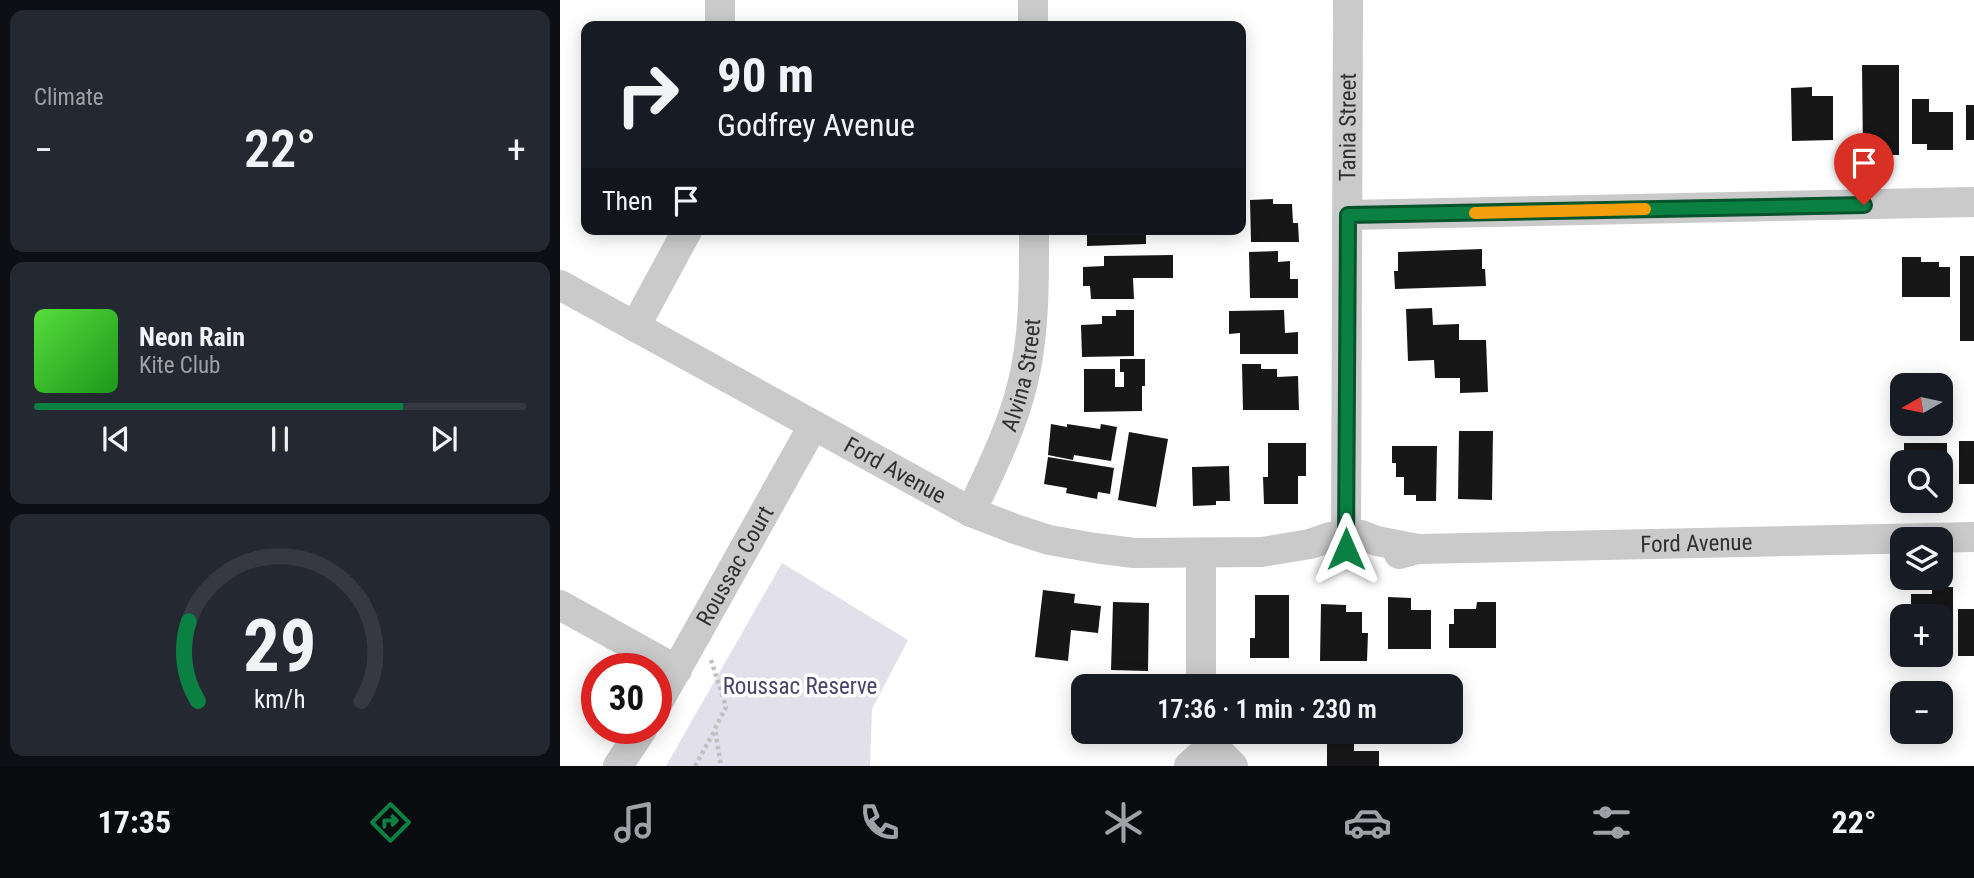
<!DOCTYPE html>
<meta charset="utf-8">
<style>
:root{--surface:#171b24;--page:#242831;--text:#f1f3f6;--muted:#9ea1a6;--line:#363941;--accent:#0b8043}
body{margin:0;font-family:"Roboto Condensed",sans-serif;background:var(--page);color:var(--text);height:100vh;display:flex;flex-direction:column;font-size:26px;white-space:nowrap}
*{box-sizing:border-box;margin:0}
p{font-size:23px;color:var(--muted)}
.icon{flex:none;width:38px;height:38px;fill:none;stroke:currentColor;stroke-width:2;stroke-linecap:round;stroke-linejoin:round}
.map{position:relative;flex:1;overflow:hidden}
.sheet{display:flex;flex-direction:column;gap:10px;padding:10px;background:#0d0f14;width:560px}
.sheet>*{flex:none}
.guide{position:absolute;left:21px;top:21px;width:665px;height:214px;border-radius:14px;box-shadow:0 4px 18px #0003;background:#171b24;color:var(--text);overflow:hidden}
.needle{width:46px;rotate:261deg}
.fabs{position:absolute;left:1330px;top:373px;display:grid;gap:14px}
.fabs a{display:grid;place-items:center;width:63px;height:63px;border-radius:14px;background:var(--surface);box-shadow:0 4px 18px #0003;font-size:35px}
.speed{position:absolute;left:21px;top:653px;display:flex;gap:14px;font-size:35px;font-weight:700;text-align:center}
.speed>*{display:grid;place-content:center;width:91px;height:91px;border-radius:50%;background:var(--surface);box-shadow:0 4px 18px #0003;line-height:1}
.speed .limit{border:10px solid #d22;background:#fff;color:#111}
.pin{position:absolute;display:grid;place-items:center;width:60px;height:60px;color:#fff;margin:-72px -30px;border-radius:50% 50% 50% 0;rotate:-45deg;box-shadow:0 0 7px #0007}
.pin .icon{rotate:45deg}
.me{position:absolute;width:77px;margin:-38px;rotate:0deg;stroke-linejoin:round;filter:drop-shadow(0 0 5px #0008)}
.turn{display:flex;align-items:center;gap:24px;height:147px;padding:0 21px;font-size:32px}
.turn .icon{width:91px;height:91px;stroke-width:2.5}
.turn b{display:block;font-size:49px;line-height:60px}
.then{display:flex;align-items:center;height:66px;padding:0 21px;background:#0003;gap:14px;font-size:26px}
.big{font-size:52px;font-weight:600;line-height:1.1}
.sheet .tile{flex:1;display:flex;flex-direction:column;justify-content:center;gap:10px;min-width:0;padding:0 24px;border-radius:14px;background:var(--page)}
.sheet .dial{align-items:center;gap:0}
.dial svg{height:182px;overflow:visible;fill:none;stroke:var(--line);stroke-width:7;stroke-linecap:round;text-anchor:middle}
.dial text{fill:var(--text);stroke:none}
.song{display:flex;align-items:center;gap:21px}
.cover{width:84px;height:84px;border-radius:10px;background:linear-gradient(135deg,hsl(110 70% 55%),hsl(120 70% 35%))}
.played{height:7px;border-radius:4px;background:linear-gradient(90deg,var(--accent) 75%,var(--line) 75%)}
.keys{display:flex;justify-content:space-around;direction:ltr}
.heat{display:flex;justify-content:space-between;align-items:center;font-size:38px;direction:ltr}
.trip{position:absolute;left:511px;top:674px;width:392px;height:70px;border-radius:14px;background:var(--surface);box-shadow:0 4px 18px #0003;font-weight:600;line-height:70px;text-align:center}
.dock{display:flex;height:112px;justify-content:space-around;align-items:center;background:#090b0e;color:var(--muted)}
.dock .icon{width:49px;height:49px}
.dock .on{color:var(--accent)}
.dock b{font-size:32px;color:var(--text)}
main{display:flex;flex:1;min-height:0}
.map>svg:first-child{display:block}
</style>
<main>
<section class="sheet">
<div class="tile"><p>Climate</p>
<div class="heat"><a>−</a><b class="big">22°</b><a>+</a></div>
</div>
<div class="tile">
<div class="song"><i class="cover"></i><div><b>Neon Rain</b><p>Kite Club</p></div></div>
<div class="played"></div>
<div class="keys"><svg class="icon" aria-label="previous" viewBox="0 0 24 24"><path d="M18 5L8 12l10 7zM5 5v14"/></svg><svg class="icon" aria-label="pause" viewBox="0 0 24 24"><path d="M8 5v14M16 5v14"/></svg><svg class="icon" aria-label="next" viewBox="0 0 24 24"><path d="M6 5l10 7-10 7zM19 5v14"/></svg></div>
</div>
<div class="tile dial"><svg viewBox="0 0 100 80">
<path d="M14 69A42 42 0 1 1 86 69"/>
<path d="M14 69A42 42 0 0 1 10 34" stroke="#0b8043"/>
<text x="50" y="56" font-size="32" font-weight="700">29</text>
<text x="50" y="72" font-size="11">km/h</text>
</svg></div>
</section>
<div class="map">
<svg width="1414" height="766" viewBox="0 0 1414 766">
<rect width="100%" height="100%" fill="#fff"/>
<path fill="#e1e0eb" d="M222 563 348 640 312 709 310 766H106Z"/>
<path fill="#171717" d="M1302 65H1339V155H1303Z
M1252 87V96H1273V140L1232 141 1231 88Z
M1352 99H1369V112H1393V150H1367V144H1352Z
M1406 105H1414V140H1406Z
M713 199V204H732L733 223H738L739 242H691L690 200Z
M527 229H586V244L527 246Z
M922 249V269H925L926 286 835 289 834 271H838V252Z
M718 251V262L730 261V279H738V298H690L689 252Z
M613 255V278H573L574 299H531L530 286H523V267L544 266V256Z
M1400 256H1414V341H1400Z
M1342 257H1361V262H1379V267H1390V297H1342Z
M872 308 873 325 899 324V340H926L928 392 900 393V378H875L874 360 848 361 846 309Z
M556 310H574V356L522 357 521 325 542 324V316H556Z
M724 310 725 333 738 332V354H680V333L669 334V311Z
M560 359H585V386H582V411L524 412V369H555V387H564V372H560Z
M682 364H701V369H717V377L738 376 739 410H683Z
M491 424 507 427V424L540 429 541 424 557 427 551 461 514 455 513 460 488 455Z
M899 431H933L932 500 898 499Z
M569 432 608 439 596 507 558 500Z
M1399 441H1414V484H1399Z
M708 443H746V476H738V504H704L703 477H708Z
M1344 443H1387V476H1381V462H1344Z
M832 446H877L876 501H856V495H844V477H836V463H832Z
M488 457 554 468 550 494 538 492 537 499 506 493 507 488 484 484Z
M669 466 670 501H656V505L633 506 632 467Z
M1372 587H1393V637H1381V616H1351V594H1372Z
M483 590 515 594 514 603 541 606 538 633 511 630 508 661 475 657Z
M695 595H729V658H690V638H695Z
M828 597 851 598V610H871V649H828Z
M553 602 589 603 588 671 551 670Z
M917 602H936V648H889V624H894V609H916Z
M761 604 786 605V612H802V633H808L807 661H760Z
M1398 609H1414V656H1398Z
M675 681H748V686H675Z
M521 690H523V732H558V738L518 735Z
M715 732H748V743H715Z
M767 740H794V751H819V766H767Z"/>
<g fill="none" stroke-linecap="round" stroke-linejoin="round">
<path stroke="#c0c0c0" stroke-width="4.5" stroke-dasharray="3.5 3.5" stroke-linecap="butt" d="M151 660 166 707 155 729 161 766
M135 766 155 730"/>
<g stroke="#cacaca" stroke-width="30">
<path d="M160 0V26"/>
<path d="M473 0V26"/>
<path d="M788 215 1414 202"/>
<path id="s1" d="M0 285 411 512 455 529 489 540 535 548 574 553 702 552 750 544 770 537 787 534 801 535 817 541 858 549"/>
<path d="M75 327 128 229"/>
<path id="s2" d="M411 512C430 471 451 430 462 386 475 335 474 281 474 229"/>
<path id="s3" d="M786 549 788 0"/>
<path d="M641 553V686"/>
<path id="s4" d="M839 554 858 549 1414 537"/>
<path d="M0 605 117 670"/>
<path id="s5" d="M96 706 253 426"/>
<path d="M648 732 652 745 673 766"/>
<path d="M58 766 83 728"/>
<path d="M629 766 652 745"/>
</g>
</g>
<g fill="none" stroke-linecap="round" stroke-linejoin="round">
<defs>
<path id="route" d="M786 549 788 215 1304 205"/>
</defs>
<use href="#route" stroke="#07532c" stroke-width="18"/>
<use href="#route" stroke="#0b8043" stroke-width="12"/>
<path stroke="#f59e0b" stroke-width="12" d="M915 213 1085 209"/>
</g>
<g text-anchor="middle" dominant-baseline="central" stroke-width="7" stroke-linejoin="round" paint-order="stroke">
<g font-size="23" fill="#303030" stroke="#fff">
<text stroke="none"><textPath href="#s3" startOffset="422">Tania Street</textPath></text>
<text stroke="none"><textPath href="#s2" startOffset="147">Alvina Street</textPath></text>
<text stroke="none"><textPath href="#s1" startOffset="383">Ford Avenue</textPath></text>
<text stroke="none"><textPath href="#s4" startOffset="298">Ford Avenue</textPath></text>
<text stroke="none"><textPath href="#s5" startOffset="161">Roussac Court</textPath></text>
</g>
<g font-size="23" fill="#494367" stroke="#fff">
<text x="240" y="686">Roussac Reserve</text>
</g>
</g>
</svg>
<div class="fabs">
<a><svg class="needle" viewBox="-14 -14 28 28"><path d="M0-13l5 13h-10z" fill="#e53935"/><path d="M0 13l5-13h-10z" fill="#9ea1a6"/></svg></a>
<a><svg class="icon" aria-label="search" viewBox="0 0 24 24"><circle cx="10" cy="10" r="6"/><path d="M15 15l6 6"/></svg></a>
<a><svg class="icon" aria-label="layers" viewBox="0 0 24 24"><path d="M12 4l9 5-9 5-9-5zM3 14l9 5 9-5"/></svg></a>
<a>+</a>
<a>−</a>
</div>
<div class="speed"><div class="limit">30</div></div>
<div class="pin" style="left:1304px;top:205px;background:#d93025"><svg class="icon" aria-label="arrive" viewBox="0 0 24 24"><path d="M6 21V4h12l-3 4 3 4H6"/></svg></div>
<svg class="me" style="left:786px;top:549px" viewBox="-20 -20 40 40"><path d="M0-17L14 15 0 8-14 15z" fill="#0b8043" stroke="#fff" stroke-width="4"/></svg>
<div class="trip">17:36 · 1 min · 230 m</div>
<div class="guide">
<div class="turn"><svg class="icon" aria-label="right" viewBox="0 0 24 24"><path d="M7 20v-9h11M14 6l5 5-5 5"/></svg><div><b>90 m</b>Godfrey Avenue</div></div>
<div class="then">Then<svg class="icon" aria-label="arrive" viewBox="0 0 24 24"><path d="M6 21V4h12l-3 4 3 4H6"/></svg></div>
</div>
</div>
</main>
<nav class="dock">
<b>17:35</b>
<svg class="icon on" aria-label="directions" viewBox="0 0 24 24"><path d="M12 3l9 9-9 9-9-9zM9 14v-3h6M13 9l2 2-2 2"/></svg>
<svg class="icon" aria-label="music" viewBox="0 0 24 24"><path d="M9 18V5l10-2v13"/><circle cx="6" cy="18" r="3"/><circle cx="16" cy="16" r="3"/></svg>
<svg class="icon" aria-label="phone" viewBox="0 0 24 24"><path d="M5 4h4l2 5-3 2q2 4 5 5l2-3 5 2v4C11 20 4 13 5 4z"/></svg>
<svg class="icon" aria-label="climate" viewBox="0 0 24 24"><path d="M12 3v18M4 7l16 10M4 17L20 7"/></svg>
<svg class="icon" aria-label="car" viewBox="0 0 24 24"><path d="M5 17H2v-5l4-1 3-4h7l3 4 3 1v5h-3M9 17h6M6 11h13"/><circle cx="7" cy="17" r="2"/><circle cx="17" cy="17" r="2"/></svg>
<svg class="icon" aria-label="filters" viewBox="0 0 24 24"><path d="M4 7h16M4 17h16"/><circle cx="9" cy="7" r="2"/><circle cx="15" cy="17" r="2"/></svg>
<b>22°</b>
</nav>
